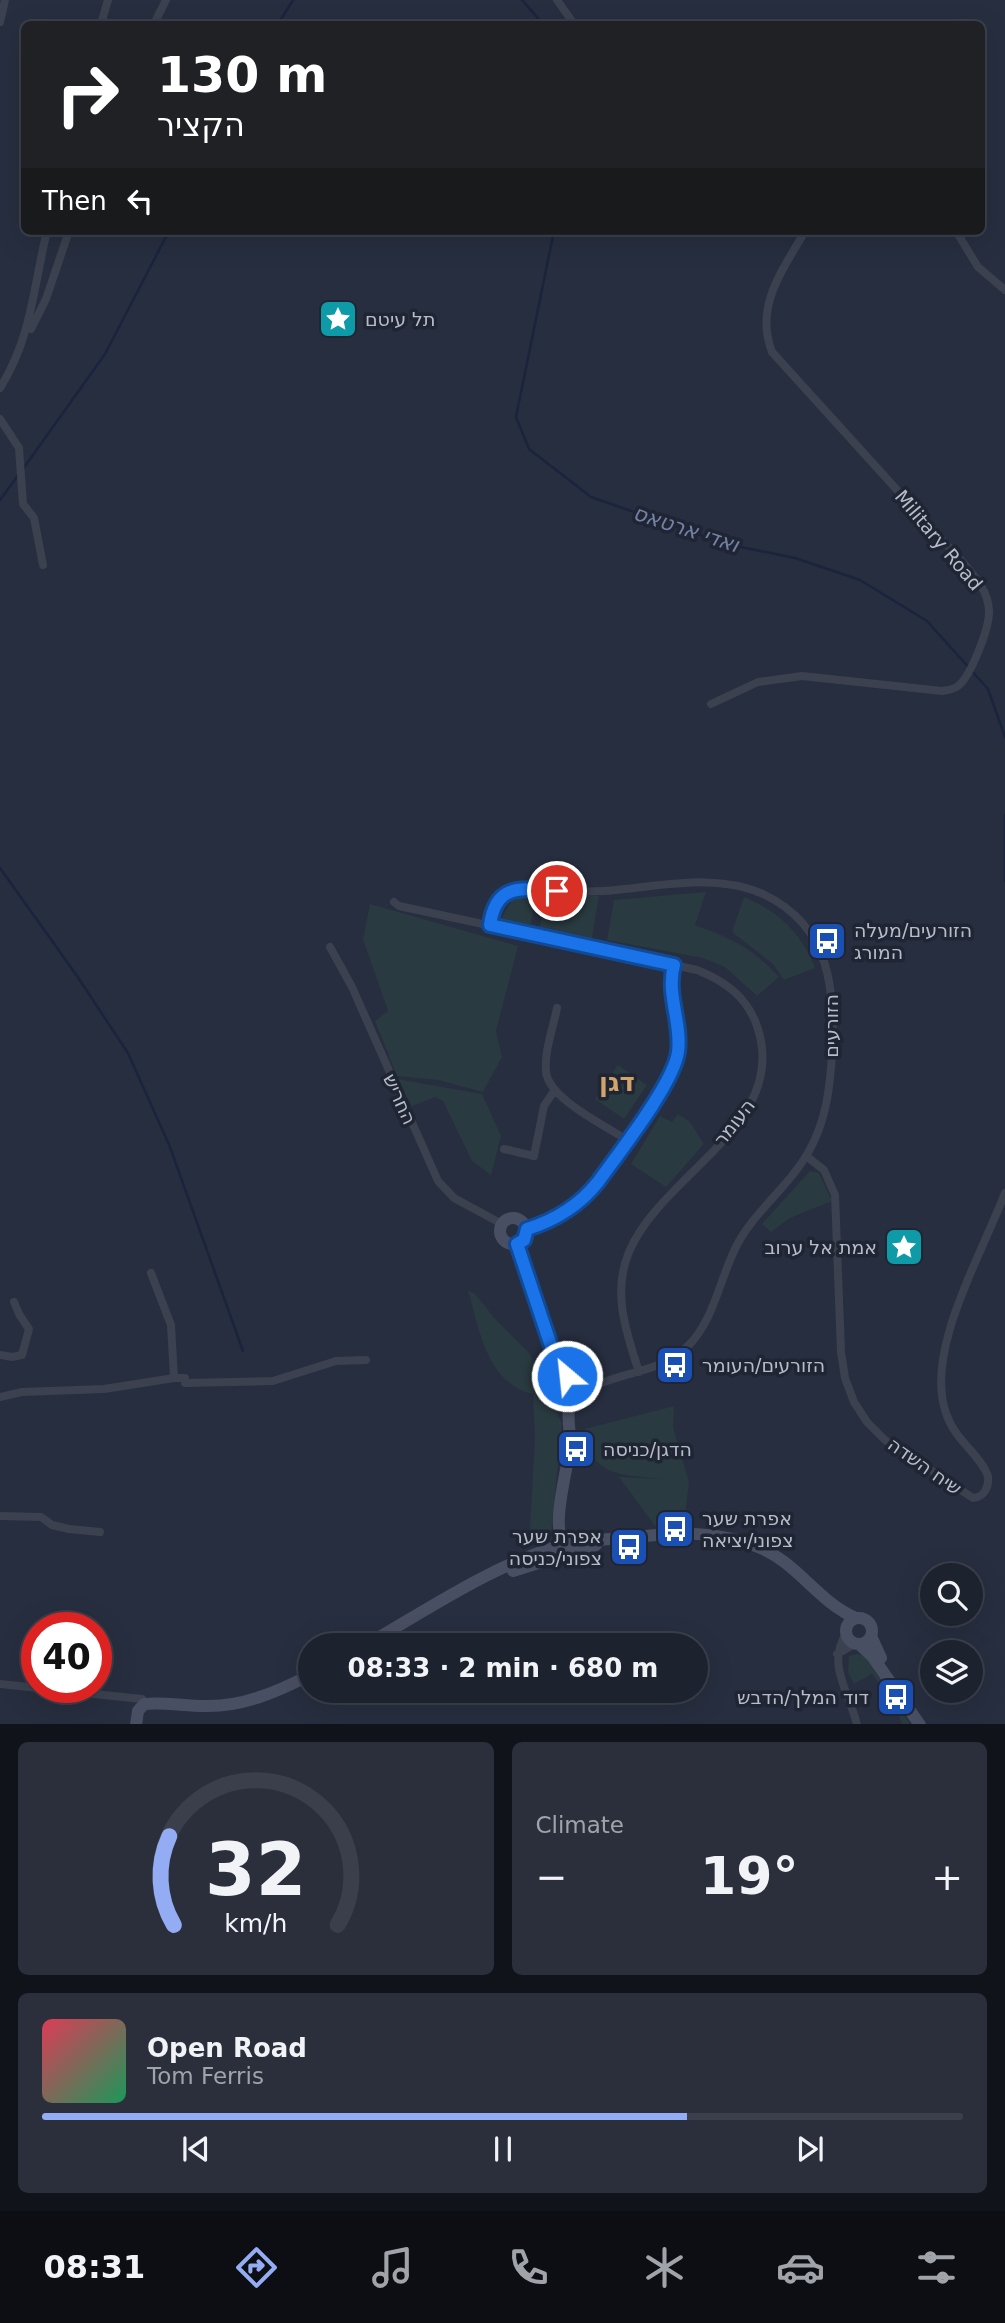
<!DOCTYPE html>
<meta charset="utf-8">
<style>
:root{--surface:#1d222f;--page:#2a2f3b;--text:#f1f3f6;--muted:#a0a4aa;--line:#3b3f4b;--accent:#93acf3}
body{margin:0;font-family:"DejaVu Sans","Noto Sans Hebrew",sans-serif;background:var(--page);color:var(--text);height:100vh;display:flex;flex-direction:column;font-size:26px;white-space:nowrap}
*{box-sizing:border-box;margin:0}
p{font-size:23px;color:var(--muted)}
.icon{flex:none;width:38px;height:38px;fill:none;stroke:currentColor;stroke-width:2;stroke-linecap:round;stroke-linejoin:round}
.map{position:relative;height:1724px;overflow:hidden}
.drawer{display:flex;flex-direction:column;gap:18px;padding:18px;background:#10131a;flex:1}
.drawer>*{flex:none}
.banner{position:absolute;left:21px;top:21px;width:964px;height:214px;border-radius:10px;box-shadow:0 7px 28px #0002,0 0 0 2px var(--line);background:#202124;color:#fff;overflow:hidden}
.controls{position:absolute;left:920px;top:1563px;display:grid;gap:14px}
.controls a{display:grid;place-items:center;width:63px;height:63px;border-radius:50%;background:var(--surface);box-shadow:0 7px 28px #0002,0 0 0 2px var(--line);font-size:35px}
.speed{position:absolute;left:21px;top:1612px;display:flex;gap:14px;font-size:35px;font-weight:700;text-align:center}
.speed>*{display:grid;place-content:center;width:91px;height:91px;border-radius:50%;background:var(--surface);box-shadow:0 7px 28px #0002,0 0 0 2px var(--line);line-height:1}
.speed .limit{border:10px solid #d22;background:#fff;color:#111}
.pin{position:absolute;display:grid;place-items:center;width:60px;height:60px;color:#fff;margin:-30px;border:4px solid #fff;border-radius:50%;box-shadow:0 2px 7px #0007}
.me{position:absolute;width:77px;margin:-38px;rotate:332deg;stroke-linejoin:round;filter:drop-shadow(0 0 5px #0008)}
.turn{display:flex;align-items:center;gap:24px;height:147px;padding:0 21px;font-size:32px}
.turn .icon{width:91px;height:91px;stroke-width:2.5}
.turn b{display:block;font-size:49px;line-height:60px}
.then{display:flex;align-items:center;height:66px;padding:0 21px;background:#0003;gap:14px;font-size:26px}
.big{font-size:52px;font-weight:600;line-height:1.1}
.drawer .tile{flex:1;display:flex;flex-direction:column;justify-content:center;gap:10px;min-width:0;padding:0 24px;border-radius:10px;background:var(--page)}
.drawer .dial{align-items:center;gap:0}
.dial svg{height:182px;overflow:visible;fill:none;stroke:var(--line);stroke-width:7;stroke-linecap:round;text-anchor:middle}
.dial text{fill:var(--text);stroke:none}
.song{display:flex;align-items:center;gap:21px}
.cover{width:84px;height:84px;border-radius:10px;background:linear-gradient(135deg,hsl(350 70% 55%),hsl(150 70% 35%))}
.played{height:7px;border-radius:4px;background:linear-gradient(90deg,var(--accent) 70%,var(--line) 70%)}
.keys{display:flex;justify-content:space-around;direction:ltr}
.heat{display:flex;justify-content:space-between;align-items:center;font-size:38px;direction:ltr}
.drawer .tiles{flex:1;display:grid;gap:18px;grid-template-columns:1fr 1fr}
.tile:last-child{grid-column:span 2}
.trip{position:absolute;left:298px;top:1633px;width:410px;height:70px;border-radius:35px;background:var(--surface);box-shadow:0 7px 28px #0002,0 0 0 2px var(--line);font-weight:600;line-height:70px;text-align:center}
.tab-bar{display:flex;height:112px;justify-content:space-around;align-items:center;background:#0c0e13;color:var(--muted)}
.tab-bar .icon{width:49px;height:49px}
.tab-bar .current{color:var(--accent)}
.tab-bar b{font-size:32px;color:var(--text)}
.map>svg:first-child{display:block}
</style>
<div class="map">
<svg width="1005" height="1725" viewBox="0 0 1005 1725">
<rect width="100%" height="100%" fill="#272e3f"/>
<path fill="#293a40" d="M706 892 695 925C734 940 750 946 779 977L757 996 725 967 703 958 607 940 614 900Z
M549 894 599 896 591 944 538 932Z
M537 895 530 926 501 919 514 897Z
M744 897C778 911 802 933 815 968L784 980 773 964 732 932Z
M370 904 518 946 496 1031 502 1057 483 1092 438 1080 397 1076 375 1021 388 1011 363 939Z
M618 1065 647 1085 624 1119 595 1099Z
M397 1079 482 1094 501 1136 491 1175 472 1161 443 1101 435 1097 412 1106Z
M678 1114 690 1122 704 1144 666 1187 631 1164 660 1116 672 1122Z
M810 1171 819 1173 832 1201 790 1218 771 1232 762 1224Z
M468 1290 475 1294 497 1321 529 1353 542 1377 541 1396 550 1399 562 1423 551 1534 548 1541 529 1546 535 1439 533 1394C487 1384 479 1329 468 1290Z
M674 1406 673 1427 689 1482 684 1524 655 1526 619 1477 662 1479C616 1474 599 1478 577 1431Z
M857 1654 865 1656 910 1724H902L892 1700 872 1674 854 1684 848 1672 849 1656Z"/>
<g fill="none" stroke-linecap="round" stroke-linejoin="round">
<path stroke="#1a243d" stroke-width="2.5" d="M522 0 543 24
M278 24 293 0
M554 231 516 417 529 449 591 497 726 544 795 558 860 580 927 621 988 689 1005 737
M23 469 105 354 169 231
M0 500 19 474
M1005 815V881
M0 868 77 976 128 1053 170 1147 243 1351"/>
<path stroke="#3b414f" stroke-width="8" d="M557 0 574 24
M0 22 5 0
M101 24 108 0
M154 24 166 0
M956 231 978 267 1005 290
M31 329 46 299 69 231
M0 388C32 337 33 288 47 231
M0 419 19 448 23 504 34 518 43 565
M711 704 758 682 802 676 942 691C948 690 953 690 958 686 971 676 990 627 989 610 988 592 977 579 966 566L772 352C754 306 783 270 805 231
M394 902 399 906 697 970C725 981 747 997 757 1026 791 1124 661 1174 629 1252 612 1292 626 1332 639 1372
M490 925C493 907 499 893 519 889 547 889 575 893 603 891 655 888 716 871 765 895 831 927 835 990 832 1054 830 1088 826 1121 809 1151 790 1185 757 1209 738 1243 720 1276 715 1320 687 1347 657 1376 609 1371 577 1397
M330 947 352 987 438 1181 454 1198 502 1224
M557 1008C553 1028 544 1052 546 1072 549 1099 606 1126 627 1140
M504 1149 534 1156 544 1106 554 1091
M806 1156 824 1170 835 1195 841 1352 845 1378 854 1402 867 1422 885 1440 973 1498C985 1497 989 1486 988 1476 980 1454 955 1441 946 1413 924 1351 982 1254 1005 1193
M527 1229C546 1223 563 1216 579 1203 600 1185 672 1081 677 1056 683 1026 665 995 674 965
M151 1273 171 1325 174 1378H185V1383L273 1381 336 1361 366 1360
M0 1355 12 1357 22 1355 29 1329 19 1314 14 1302
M573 1379 594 1385
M0 1397 22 1392 104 1389 174 1378
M0 1516 41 1517 52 1525 69 1529 100 1532
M846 1634C826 1665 850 1693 857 1725
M837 1654 855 1644
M0 1684 142 1699"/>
<path stroke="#494f62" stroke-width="12" d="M500 1231a13 13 0 1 1 26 0a13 13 0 1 1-26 0Z
M517 1244 561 1376
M551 1390a14 14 0 1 1 28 0a14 14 0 1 1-28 0Z
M566 1553C549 1526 567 1476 570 1445 571 1430 565 1415 572 1401
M513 1571 596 1545
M846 1631a13 13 0 1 1 26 0a13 13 0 1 1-26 0Z
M871 1636 881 1658
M859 1644 872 1656 920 1725
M366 1645C425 1611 499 1561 564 1545 588 1538 613 1540 638 1537 678 1532 719 1531 758 1547 797 1562 818 1602 856 1618
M136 1725 138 1711 144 1704C164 1702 185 1706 205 1706 242 1707 277 1692 310 1675"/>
</g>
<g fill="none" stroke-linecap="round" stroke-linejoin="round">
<defs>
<path id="route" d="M557 891C522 889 496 882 490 925L674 965C666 994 682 1023 678 1052 674 1083 618 1154 598 1182 579 1206 556 1220 527 1229L524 1240 517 1244 561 1376H567"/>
</defs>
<use href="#route" stroke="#114b97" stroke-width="18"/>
<use href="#route" stroke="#1a73e8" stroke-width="12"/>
</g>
<defs>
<symbol id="sight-square" viewBox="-11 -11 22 22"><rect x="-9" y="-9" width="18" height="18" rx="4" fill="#0f9aa8" stroke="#202534"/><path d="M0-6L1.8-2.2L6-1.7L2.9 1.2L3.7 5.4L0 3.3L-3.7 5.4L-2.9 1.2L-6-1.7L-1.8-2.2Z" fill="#fff"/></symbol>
<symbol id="bus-square" viewBox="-11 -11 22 22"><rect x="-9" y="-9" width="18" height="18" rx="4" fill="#1a4fb4" stroke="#202534"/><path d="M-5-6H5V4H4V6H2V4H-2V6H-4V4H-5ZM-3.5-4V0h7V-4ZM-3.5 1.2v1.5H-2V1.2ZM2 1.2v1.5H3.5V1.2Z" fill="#fff"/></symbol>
</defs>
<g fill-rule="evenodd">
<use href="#sight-square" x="316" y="297" width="44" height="44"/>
<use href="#bus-square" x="805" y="919" width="44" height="44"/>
<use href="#sight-square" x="882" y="1225" width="44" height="44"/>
<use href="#bus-square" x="653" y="1343" width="44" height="44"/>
<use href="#bus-square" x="554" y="1427" width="44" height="44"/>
<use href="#bus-square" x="653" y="1507" width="44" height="44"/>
<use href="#bus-square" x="607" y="1525" width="44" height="44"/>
<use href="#bus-square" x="874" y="1675" width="44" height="44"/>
</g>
<g text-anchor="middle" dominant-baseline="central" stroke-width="7" stroke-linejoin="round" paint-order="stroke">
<g font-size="19" fill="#b7bcca" stroke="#202534" text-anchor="start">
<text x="365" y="319">תל עיטם</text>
<text x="854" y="930">הזורעים/מעלה<tspan x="854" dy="22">המורג</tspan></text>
<text x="877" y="1247" text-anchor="end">אמת אל ערוב</text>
<text x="702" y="1365">הזורעים/העומר</text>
<text x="603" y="1449">הדגן/כניסה</text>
<text x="702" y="1518">אפרת שער<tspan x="702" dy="22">צפוני/יציאה</tspan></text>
<text x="602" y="1536" text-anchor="end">אפרת שער<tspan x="602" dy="22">צפוני/כניסה</tspan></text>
<text x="869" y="1697" text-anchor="end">דוד המלך/הדבש</text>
</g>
<g font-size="19" fill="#b7bcca" stroke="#202534">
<text transform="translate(939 540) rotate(50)">Military Road</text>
<text transform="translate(831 1026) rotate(-90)">הזורעים</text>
<text transform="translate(400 1099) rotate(66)">החריש</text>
<text transform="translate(734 1122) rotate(-52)">העומר</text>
<text transform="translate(925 1466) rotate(35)">שיח השדה</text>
</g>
<g font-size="21" font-style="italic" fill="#7282a6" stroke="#202534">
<text transform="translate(686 529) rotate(18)">ואדי ארטאס</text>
</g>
<g font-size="26" font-weight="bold" fill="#d0a46c" stroke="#202534">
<text x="617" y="1082">דגן</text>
</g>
</g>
</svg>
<div class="controls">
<a><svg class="icon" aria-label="search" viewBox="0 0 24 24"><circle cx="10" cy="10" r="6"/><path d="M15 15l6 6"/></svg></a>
<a><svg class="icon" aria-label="layers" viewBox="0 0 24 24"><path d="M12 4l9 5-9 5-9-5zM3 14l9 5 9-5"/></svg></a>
</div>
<div class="speed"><div class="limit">40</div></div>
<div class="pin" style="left:557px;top:891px;background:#d93025"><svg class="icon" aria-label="arrive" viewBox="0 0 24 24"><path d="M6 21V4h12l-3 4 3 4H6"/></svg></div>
<svg class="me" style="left:567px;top:1376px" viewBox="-20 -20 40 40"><circle r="17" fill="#1a73e8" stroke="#fff" stroke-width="3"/><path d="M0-11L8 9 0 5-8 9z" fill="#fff"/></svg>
<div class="trip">08:33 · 2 min · 680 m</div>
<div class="banner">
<div class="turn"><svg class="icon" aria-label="right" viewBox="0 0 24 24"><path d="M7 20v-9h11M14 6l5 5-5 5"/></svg><div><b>130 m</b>הקציר</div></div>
<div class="then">Then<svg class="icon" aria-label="left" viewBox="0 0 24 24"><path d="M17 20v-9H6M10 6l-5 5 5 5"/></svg></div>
</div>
</div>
<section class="drawer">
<div class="tiles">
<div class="tile dial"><svg viewBox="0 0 100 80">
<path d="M14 69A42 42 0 1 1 86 69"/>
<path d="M14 69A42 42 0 0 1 12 30" stroke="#93acf3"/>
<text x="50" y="56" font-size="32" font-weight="700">32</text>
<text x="50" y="72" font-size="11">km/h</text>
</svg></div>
<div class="tile"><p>Climate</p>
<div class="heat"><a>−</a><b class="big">19°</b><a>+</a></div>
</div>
<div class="tile">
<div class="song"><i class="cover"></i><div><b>Open Road</b><p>Tom Ferris</p></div></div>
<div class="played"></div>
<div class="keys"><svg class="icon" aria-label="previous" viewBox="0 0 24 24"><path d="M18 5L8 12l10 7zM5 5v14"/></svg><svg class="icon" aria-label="pause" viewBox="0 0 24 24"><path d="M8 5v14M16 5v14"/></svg><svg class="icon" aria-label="next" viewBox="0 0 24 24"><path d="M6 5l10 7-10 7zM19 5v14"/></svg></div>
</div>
</div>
</section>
<nav class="tab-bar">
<b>08:31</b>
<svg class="icon current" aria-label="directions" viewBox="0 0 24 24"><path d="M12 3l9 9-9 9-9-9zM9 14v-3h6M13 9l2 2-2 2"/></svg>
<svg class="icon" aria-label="music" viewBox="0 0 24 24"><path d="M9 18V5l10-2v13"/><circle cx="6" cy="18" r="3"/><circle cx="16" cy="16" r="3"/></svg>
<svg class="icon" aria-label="phone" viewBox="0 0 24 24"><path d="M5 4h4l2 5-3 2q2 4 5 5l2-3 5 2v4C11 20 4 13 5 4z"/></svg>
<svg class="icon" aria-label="climate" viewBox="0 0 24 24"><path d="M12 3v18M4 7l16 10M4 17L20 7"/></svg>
<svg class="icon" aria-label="car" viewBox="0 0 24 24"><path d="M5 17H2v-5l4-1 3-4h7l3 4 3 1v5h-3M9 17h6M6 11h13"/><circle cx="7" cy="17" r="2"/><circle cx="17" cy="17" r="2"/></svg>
<svg class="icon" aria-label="filters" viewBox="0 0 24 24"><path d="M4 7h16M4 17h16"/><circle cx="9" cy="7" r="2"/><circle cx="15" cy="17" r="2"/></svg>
</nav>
